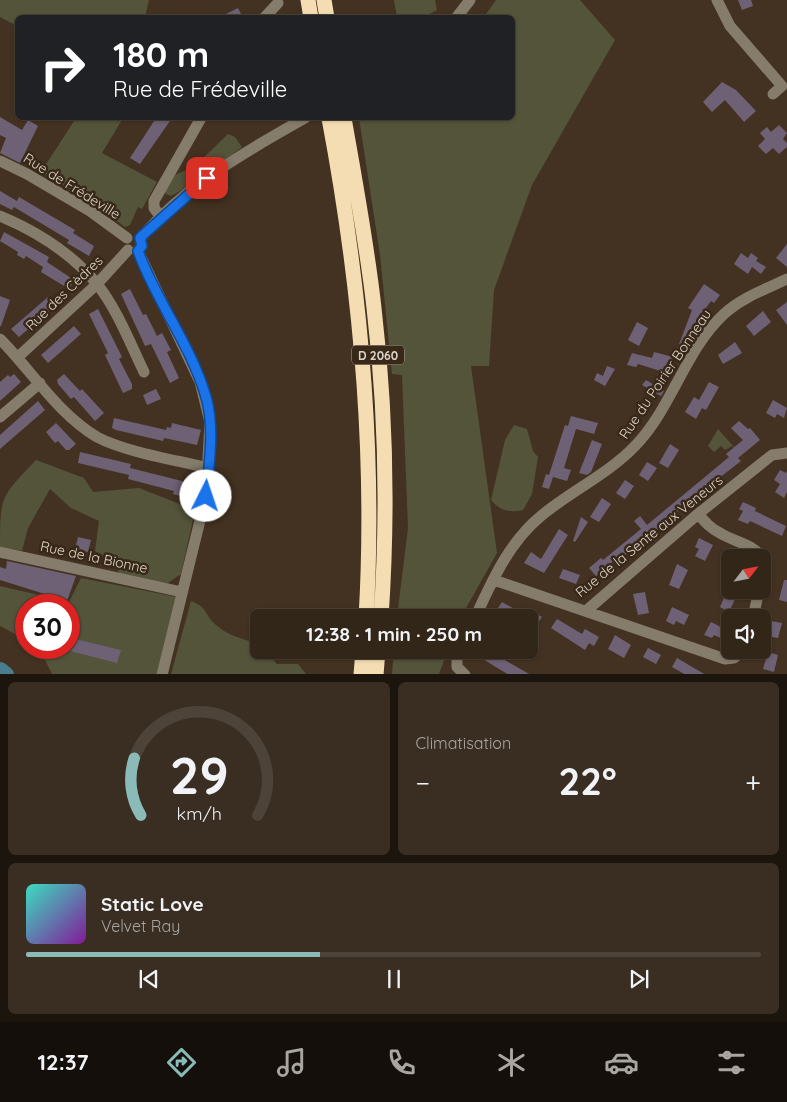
<!DOCTYPE html>
<html lang="fr">
<meta charset="utf-8">
<style>
:root{--surface:#322619;--page:#3a2e22;--text:#f1f3f6;--muted:#a8a5a2;--line:#4d4338;--accent:#8bbbb9}
body{margin:0;font-family:Quicksand,sans-serif;background:var(--page);color:var(--text);height:100vh;display:flex;flex-direction:column;font-size:19px;white-space:nowrap}
*{box-sizing:border-box;margin:0}
p{font-size:16px;color:var(--muted)}
.icon{flex:none;width:28px;height:28px;fill:none;stroke:currentColor;stroke-width:2;stroke-linecap:round;stroke-linejoin:round}
.map{position:relative;height:674px;overflow:hidden}
.sheet{display:flex;flex-direction:column;gap:8px;padding:8px;background:#1c150e;flex:1}
.sheet>*{flex:none}
.top-card{position:absolute;left:15px;top:15px;width:500px;height:105px;border-radius:8px;box-shadow:0 1px 4px #0004,0 0 0 1px var(--line);background:#202124;color:#fff;overflow:hidden}
.needle{width:32px;rotate:58deg}
.tools{position:absolute;left:721px;top:549px;display:grid;gap:10px}
.tools a{display:grid;place-items:center;width:50px;height:50px;border-radius:8px;background:var(--surface);box-shadow:0 1px 4px #0004,0 0 0 1px var(--line);font-size:25px}
.speed{position:absolute;left:15px;top:594px;display:flex;gap:10px;font-size:25px;font-weight:700;text-align:center}
.speed>*{display:grid;place-content:center;width:65px;height:65px;border-radius:50%;background:var(--surface);box-shadow:0 1px 4px #0004,0 0 0 1px var(--line);line-height:1}
.speed .limit{border:8px solid #d22;background:#fff;color:#111}
.pin{position:absolute;display:grid;place-items:center;width:42px;height:42px;color:#fff;margin:-21px;border-radius:10px;box-shadow:0 2px 8px #0006}
.me{position:absolute;width:55px;margin:-28px;rotate:4deg;stroke-linejoin:round;filter:drop-shadow(0 0 4px #0008)}
.turn{display:flex;align-items:center;gap:18px;height:105px;padding:0 15px;font-size:22px}
.turn .icon{width:65px;height:65px;stroke-width:2.5}
.turn b{display:block;font-size:35px;line-height:42px}
.big{font-size:38px;font-weight:700;line-height:1.1}
.sheet .tile{flex:1;display:flex;flex-direction:column;justify-content:center;gap:8px;min-width:0;padding:0 18px;border-radius:8px;background:var(--page)}
.sheet .dial{align-items:center;gap:0}
.dial svg{height:130px;overflow:visible;fill:none;stroke:var(--line);stroke-width:7;stroke-linecap:round;text-anchor:middle}
.dial text{fill:var(--text);stroke:none}
.song{display:flex;align-items:center;gap:15px}
.cover{width:60px;height:60px;border-radius:8px;background:linear-gradient(135deg,hsl(170 70% 55%),hsl(290 70% 35%))}
.played{height:5px;border-radius:2px;background:linear-gradient(90deg,var(--accent) 40%,var(--line) 40%)}
.keys{display:flex;justify-content:space-around;direction:ltr}
.heat{display:flex;justify-content:space-between;align-items:center;font-size:28px;direction:ltr}
.sheet .tiles{flex:1;display:grid;gap:8px;grid-template-columns:1fr 1fr}
.tile:last-child{grid-column:span 2}
.trip{position:absolute;left:250px;top:609px;width:288px;height:50px;border-radius:8px;background:var(--surface);box-shadow:0 1px 4px #0004,0 0 0 1px var(--line);font-weight:700;line-height:50px;text-align:center}
.tabs{display:flex;height:80px;justify-content:space-around;align-items:center;background:#140f0a;color:var(--muted)}
.tabs .icon{width:35px;height:35px}
.tabs .active{color:var(--accent)}
.tabs b{font-size:22px;color:var(--text)}
.map>svg:first-child{display:block}
</style>
<div class="map">
<svg width="787" height="675" viewBox="0 0 787 675">
<rect width="100%" height="100%" fill="#433221"/>
<path fill="#53543a" d="M0 0H149L145 17 18 18 17 26 0 17Z
M394 0H435L437 10 424 17H397Z
M496 0H580L615 40 532 185 494 290 489 366H471L497 553 461 617H397L408 528 402 375 392 374 380 255 359 118H512V18L484 17Z
M76 118H132L130 121 123 118 102 153 157 182 142 209 138 207 130 225 125 227 87 199 42 173 43 169Z
M228 134 235 137 242 147 191 185 171 196 164 193 175 175 192 167 194 170 202 164 200 161Z
M514 425 527 429 533 451 538 457 532 494 523 510C510 513 500 511 491 500L505 440Z
M718 429 749 464 732 446 725 450 721 446 714 452 708 446Z
M36 460 84 478 93 492 139 488 195 510 181 574 168 583 123 580 113 561 95 551 99 521 71 508 50 489 28 528 22 551 0 547C0 495 1 497 36 460Z
M81 578 177 597 158 674H52L39 648H69V605H26V640L0 626V586L69 602Z
M191 601C209 608 204 615 216 625 228 636 243 639 259 644V650H265L277 664H298L306 674H171Z
M394 650H448L439 674H392Z"/>
<g fill="none" stroke-linecap="round" stroke-linejoin="round">
<path stroke="#477d8c" stroke-width="18" d="M0 671 5 675"/>
</g>
<path fill="#6e6175" d="M738 0H751L753 6 742 10Z
M238 8 243 18H218Z
M722 82 736 90 756 111 744 122 725 100 712 112 703 102Z
M0 117 22 130 28 120 38 126 20 163 0 153 6 138 0 135Z
M156 118H172L140 164 130 158Z
M779 125 787 133 783 139 787 143V147L779 154 773 148 766 154 758 146 765 139 760 133 767 127 771 132Z
M0 191 17 201 19 197 75 230 73 233 94 246 89 256 67 243 69 240 14 207 12 210 0 204Z
M4 232 49 257 47 262 74 280 69 289 41 272 43 267 26 256 24 259 17 255 18 252 0 241Z
M787 244V267L776 258Z
M741 253 748 258 751 253 758 258 756 261 766 267 761 274 752 267 748 274 734 264Z
M704 284 720 295 714 303 711 301 700 316 693 332 697 334 683 355 676 352 692 310 688 308Z
M130 289 143 315 146 314 157 336 162 333 171 350 167 352 179 378 170 383 151 344 145 346 121 294Z
M0 296 10 300 1 326H0Z
M48 297 56 305 19 337 11 329Z
M787 302V325L776 310Z
M98 309 122 357 119 359 132 384V389L123 393 105 355 108 353 89 314Z
M763 311 771 322 754 336 746 326Z
M637 322 648 328 639 346 628 340Z
M74 326 81 334 48 363 41 355Z
M735 342 742 353 723 364 718 355Z
M654 352 673 357 667 373 638 364 636 367 627 365 632 353 652 358Z
M607 366 615 369 605 386 594 380 597 373 603 376Z
M14 374 21 382 0 401V382L8 375 10 377Z
M64 374 80 391 82 389 104 413 95 421 74 397 71 399 58 384 57 380Z
M646 380 664 391 661 396 642 385Z
M709 382 719 387 706 410 702 408 696 419 685 412 694 397 699 400Z
M156 389 161 399 147 405 143 395Z
M773 400 787 408 784 418 777 414 775 418 766 413Z
M38 401 45 410 0 449V435Z
M632 415 641 419 637 427 628 423Z
M571 416 598 423 594 434 576 429 564 468 571 470 567 481 553 477 549 489 542 487 546 474 549 475 565 425 568 426Z
M114 418 166 430 167 427 171 428 172 423 201 430 197 445 164 438 163 441 116 430 112 428Z
M739 421 748 429 750 428 760 440 738 458 741 461 697 495 699 497 687 507 686 505 675 514 676 516 664 525 619 560 617 558 596 576 589 568 601 558 603 560 641 529 634 521 640 516 647 525 729 457 726 454 743 440 731 428Z
M56 423 76 444 69 450H66L58 441 55 443 46 432Z
M592 440 602 444 591 472 587 475 579 473Z
M670 444 679 450 668 468 659 463Z
M80 452 131 464 130 468 186 482 191 484 188 498 173 494 174 491 128 479 129 475 78 463Z
M647 462 657 468 648 481 639 475Z
M780 470 786 473 787 471V492L784 498 775 492 780 484 774 480Z
M625 480 634 486 625 499 616 493Z
M602 498 611 504 599 522 590 517Z
M743 502 756 508 755 511 786 526 782 536 750 521 748 524 738 520 743 511 739 509Z
M581 517 588 522 575 542 573 541Z
M559 529 568 535 544 573 524 563 531 552 541 559Z
M78 537 91 540 88 552 75 549Z
M699 538 713 545 705 561 695 556 699 549 695 547Z
M7 561 76 576 67 601 0 580V567L6 569Z
M677 564 688 570 679 589 669 585Z
M563 569 580 575 576 584 559 578Z
M784 580H787V602L779 600Z
M645 592 649 613 638 615 633 594Z
M726 593 736 597 729 612 720 607Z
M502 602 529 617V610L542 617 536 626 529 622V618H508L496 611Z
M672 607 689 615 684 625 676 621 674 625 666 621Z
M557 619 582 634 585 629 599 637 594 646 589 643 585 650 551 628Z
M771 621 782 623 778 638 767 636Z
M711 622 727 630 723 639 714 635 712 638 704 635Z
M615 635 631 645 624 658 608 649Z
M75 639 121 650 117 663 70 651Z
M648 648 661 655 656 664 643 657Z
M468 650H487L531 675H509Z
M768 652 778 655 774 672 763 669Z
M677 658 706 675H686L672 667Z"/>
<g fill="none" stroke-linecap="round" stroke-linejoin="round">
<path stroke="#857c6b" stroke-width="11" d="M717 0 730 26 782 86 773 94
M264 18 278 3
M456 18 470 0
M0 161 27 174 90 211 127 238
M0 216C36 231 72 254 97 284 117 309 130 343 144 372
M161 217 154 208V201L201 118
M141 238C185 186 246 151 305 118
M138 251 200 382 210 422 206 496 162 675
M0 339C31 370 58 414 97 437 125 452 176 460 208 468
M18 357 97 284 128 250
M0 417 40 383
M698 514C705 522 710 528 720 533 732 541 754 544 762 558
M0 552 182 592
M762 560 765 568 762 577
M494 580 725 659 734 658 744 650
M586 611 698 514 772 455 787 453
M475 618C492 581 509 542 541 516 571 491 607 475 635 446 672 408 685 350 724 314 741 298 766 289 787 279
M753 618 759 590
M461 650 457 659V667L465 675"/>
<path stroke="#f4ddb2" stroke-width="15" d="M308 0 311 18
M324 0 327 18
M329 118C360 283 376 449 366 618
M344 118C355 181 367 244 374 308 386 410 388 515 381 618
M361 675 363 650
M376 675 378 650"/>
</g>
<g fill="none" stroke-linecap="round" stroke-linejoin="round">
<defs>
<path id="route" d="M206 496C209 464 215 428 206 397 191 345 156 301 138 251L142 246 140 238 143 235 207 178"/>
</defs>
<use href="#route" stroke="#114b97" stroke-width="12"/>
<use href="#route" stroke="#1a73e8" stroke-width="9"/>
</g>
<g text-anchor="middle" dominant-baseline="central" stroke-width="5" stroke-linejoin="round" paint-order="stroke">
<rect fill="#382818" stroke="#aca094" stroke-width="1" x="352" y="345.5" width="52" height="19" rx="4"/>
<g font-size="12" font-weight="bold" fill="#ded3c9">
<text x="378" y="355">D 2060</text>
</g>
<g font-size="14" fill="#ded3c9" stroke="#382818">
<text transform="translate(72 186) rotate(32)">Rue de Frédeville</text>
<text transform="translate(64 293) rotate(-44)">Rue des Cèdres</text>
<text transform="translate(665 374) rotate(-56)">Rue du Poirier Bonneau</text>
<text transform="translate(649 536) rotate(-39)">Rue de la Sente aux Veneurs</text>
<text transform="translate(94 557) rotate(12)">Rue de la Bionne</text>
</g>
</g>
</svg>
<div class="tools">
<a><svg class="needle" viewBox="-14 -14 28 28"><path d="M0-13l5 13h-10z" fill="#e53935"/><path d="M0 13l5-13h-10z" fill="#a8a5a2"/></svg></a>
<a><svg class="icon" aria-label="sound" viewBox="0 0 24 24"><path d="M4 9h4l5-4v14l-5-4H4zM17 9q2 3 0 6"/></svg></a>
</div>
<div class="speed"><div class="limit">30</div></div>
<div class="pin" style="left:207px;top:178px;background:#d93025"><svg class="icon" aria-label="arrive" viewBox="0 0 24 24"><path d="M6 21V4h12l-3 4 3 4H6"/></svg></div>
<svg class="me" style="left:206px;top:496px" viewBox="-20 -20 40 40"><circle r="19" fill="#fff"/><path d="M0-13L10 11 0 6-10 11z" fill="#1a73e8"/></svg>
<div class="trip">12:38 · 1 min · 250 m</div>
<div class="top-card">
<div class="turn"><svg class="icon" aria-label="right" viewBox="0 0 24 24"><path d="M7 20v-9h11M14 6l5 5-5 5"/></svg><div><b>180 m</b>Rue de Frédeville</div></div>
</div>
</div>
<section class="sheet">
<div class="tiles">
<div class="tile dial"><svg viewBox="0 0 100 80">
<path d="M14 69A42 42 0 1 1 86 69"/>
<path d="M14 69A42 42 0 0 1 10 34" stroke="#8bbbb9"/>
<text x="50" y="56" font-size="32" font-weight="700">29</text>
<text x="50" y="72" font-size="11">km/h</text>
</svg></div>
<div class="tile"><p>Climatisation</p>
<div class="heat"><a>−</a><b class="big">22°</b><a>+</a></div>
</div>
<div class="tile">
<div class="song"><i class="cover"></i><div><b>Static Love</b><p>Velvet Ray</p></div></div>
<div class="played"></div>
<div class="keys"><svg class="icon" aria-label="previous" viewBox="0 0 24 24"><path d="M18 5L8 12l10 7zM5 5v14"/></svg><svg class="icon" aria-label="pause" viewBox="0 0 24 24"><path d="M8 5v14M16 5v14"/></svg><svg class="icon" aria-label="next" viewBox="0 0 24 24"><path d="M6 5l10 7-10 7zM19 5v14"/></svg></div>
</div>
</div>
</section>
<nav class="tabs">
<b>12:37</b>
<svg class="icon active" aria-label="directions" viewBox="0 0 24 24"><path d="M12 3l9 9-9 9-9-9zM9 14v-3h6M13 9l2 2-2 2"/></svg>
<svg class="icon" aria-label="music" viewBox="0 0 24 24"><path d="M9 18V5l10-2v13"/><circle cx="6" cy="18" r="3"/><circle cx="16" cy="16" r="3"/></svg>
<svg class="icon" aria-label="phone" viewBox="0 0 24 24"><path d="M5 4h4l2 5-3 2q2 4 5 5l2-3 5 2v4C11 20 4 13 5 4z"/></svg>
<svg class="icon" aria-label="climate" viewBox="0 0 24 24"><path d="M12 3v18M4 7l16 10M4 17L20 7"/></svg>
<svg class="icon" aria-label="car" viewBox="0 0 24 24"><path d="M5 17H2v-5l4-1 3-4h7l3 4 3 1v5h-3M9 17h6M6 11h13"/><circle cx="7" cy="17" r="2"/><circle cx="17" cy="17" r="2"/></svg>
<svg class="icon" aria-label="filters" viewBox="0 0 24 24"><path d="M4 7h16M4 17h16"/><circle cx="9" cy="7" r="2"/><circle cx="15" cy="17" r="2"/></svg>
</nav>
